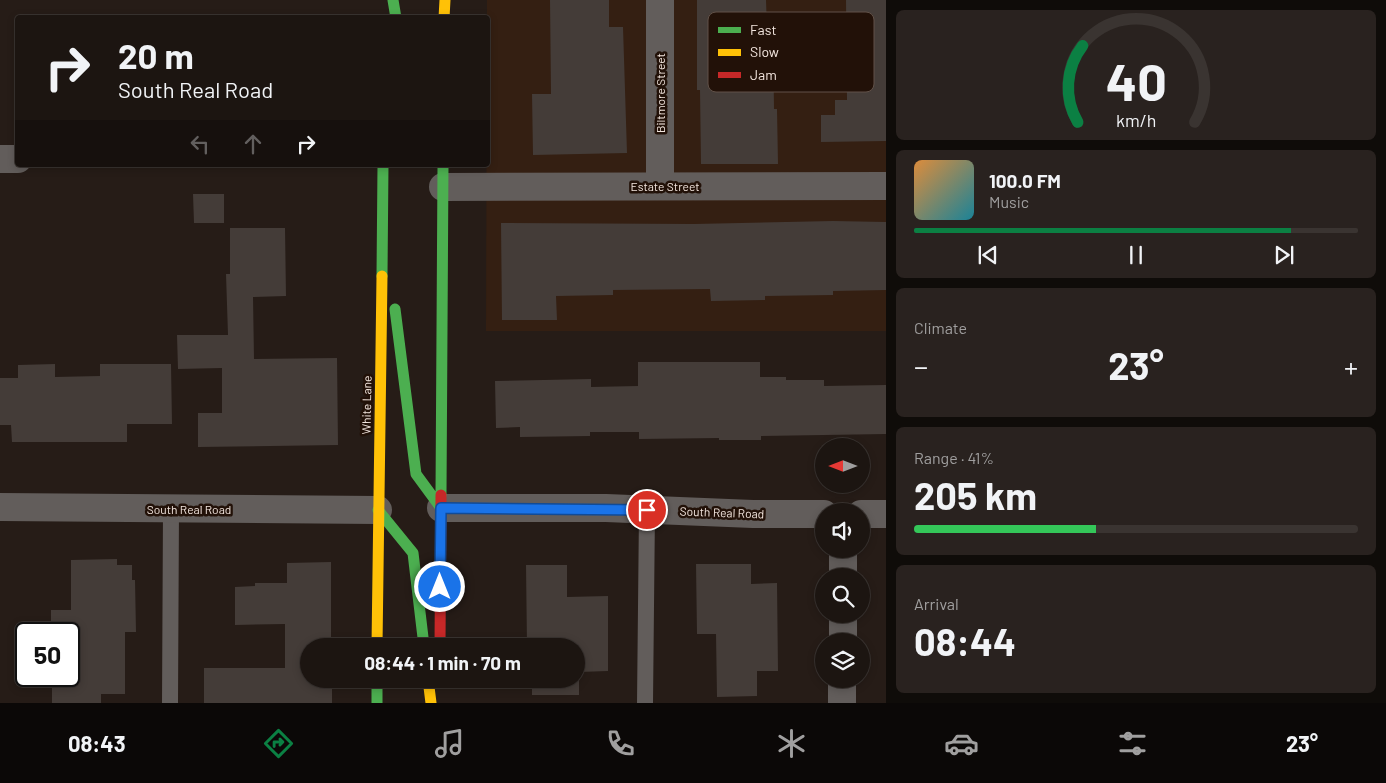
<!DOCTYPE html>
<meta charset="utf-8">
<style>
:root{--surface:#1c1511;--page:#29221f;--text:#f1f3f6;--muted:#a09f9f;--line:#3a3431;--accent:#0b8043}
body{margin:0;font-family:Barlow,sans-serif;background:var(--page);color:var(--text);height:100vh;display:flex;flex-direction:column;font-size:19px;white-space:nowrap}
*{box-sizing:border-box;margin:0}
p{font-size:16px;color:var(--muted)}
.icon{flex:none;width:28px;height:28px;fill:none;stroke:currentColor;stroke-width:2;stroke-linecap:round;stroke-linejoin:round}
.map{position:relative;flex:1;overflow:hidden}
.details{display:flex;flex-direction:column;gap:10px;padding:10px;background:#0f0c09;width:500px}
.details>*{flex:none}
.top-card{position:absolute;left:15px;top:15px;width:475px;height:152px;border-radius:5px;box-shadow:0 2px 8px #0003,0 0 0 1px var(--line);background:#1c1511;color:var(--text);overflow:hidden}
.needle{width:32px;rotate:270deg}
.buttons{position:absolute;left:815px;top:438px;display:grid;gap:10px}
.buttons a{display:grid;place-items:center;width:55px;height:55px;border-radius:50%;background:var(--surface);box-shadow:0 2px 8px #0003,0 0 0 1px var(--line);font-size:25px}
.speed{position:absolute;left:15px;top:622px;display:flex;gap:10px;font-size:25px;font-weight:700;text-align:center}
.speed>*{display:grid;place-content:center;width:65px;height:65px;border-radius:50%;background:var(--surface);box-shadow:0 2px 8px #0003,0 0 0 1px var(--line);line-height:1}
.speed .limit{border:2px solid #111;border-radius:8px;background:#fff;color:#111}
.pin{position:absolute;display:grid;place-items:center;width:42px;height:42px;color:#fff;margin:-21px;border:2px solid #fff;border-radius:50%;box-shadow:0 1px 5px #0007}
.me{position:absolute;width:55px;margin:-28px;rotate:0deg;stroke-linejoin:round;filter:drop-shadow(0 0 4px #0008)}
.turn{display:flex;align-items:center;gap:18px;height:105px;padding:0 20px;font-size:22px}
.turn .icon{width:65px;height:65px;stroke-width:2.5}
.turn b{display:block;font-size:35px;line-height:42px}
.lanes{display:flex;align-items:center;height:48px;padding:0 20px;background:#0003;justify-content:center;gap:25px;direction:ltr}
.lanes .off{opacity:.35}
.big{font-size:38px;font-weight:700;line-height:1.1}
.details .tile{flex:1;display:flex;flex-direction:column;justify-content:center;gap:8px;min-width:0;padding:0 18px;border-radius:8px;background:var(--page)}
.details .dial{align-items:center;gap:0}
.dial svg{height:130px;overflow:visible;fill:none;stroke:var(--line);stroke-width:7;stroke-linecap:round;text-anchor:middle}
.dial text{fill:var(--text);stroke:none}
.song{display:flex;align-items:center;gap:15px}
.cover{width:60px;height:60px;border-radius:8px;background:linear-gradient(135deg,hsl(30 70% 55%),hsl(190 70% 35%))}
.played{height:5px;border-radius:2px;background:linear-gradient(90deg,var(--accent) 85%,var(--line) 85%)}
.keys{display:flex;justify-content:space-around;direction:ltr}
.heat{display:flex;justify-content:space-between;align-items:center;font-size:28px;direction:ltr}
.charge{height:8px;border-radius:4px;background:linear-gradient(90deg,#34c759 41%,var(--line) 0)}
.trip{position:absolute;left:300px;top:638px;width:285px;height:50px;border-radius:25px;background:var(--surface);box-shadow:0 2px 8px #0003,0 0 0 1px var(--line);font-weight:700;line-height:50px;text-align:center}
.tab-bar{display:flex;height:80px;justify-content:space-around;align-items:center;background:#0b0807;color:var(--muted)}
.tab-bar .icon{width:35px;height:35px}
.tab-bar .on{color:var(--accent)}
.tab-bar b{font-size:22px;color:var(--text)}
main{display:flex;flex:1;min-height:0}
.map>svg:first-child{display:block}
</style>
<main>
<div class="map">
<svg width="886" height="703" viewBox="0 0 886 703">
<rect width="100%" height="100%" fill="#261c17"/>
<path fill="#341f12" d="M487 0H886V331H486Z"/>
<path fill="#443c38" d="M550 0H609V27H623L627 153 533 155 532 94H551Z
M697 0H766L767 30H773L774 109H777L778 164H701L700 90H697Z
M846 0H886V141L821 142V115H835V100H847Z
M193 194H224V223H194Z
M833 221 886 222V290L833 291V295L765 296V300L711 301 710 289 613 290V295L556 296 557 320H502L501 223 694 224Z
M230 228H285L286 296 253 297 254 359 337 358 338 445 198 447V413H222V368L178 369 177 335H228L226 274H230Z
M638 362H760V377H786V380H824V386L886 385V434L761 436V440H719V438L639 439V432H590V436L520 437V427L496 428 495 381 591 379V387L638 386Z
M55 364V377L100 376V364H171L172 424H127V442H12L11 425H0V378H18V365Z
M117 559V565H132V580H135L136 632H125V694H101V703H52V676H69V634H51V610H71V560Z
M331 562V646H309V679H332V703H204V668H285V624L235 625V587L255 586V583H287V563Z
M696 564H751V584L777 583 778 671H757V696L717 697 716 634H697Z
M526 565H567V597L608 596V671L579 672V695H532V679H576V646H527Z"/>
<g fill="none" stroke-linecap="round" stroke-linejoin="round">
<path stroke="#625d5b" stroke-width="16" d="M170 703 171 509
M645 703 647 510"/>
<path stroke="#625d5b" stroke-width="28" d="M660 0V186
M0 159H18
M443 187 886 186
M0 507 378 510
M441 508H606L753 514H824
M861 514H886
M843 576V549
M843 641V614
M842 703V679"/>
<path stroke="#4caf50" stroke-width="11" d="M393 0 396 18
M382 276 383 165
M395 309 416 474 441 508
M441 495 443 165
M378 510 413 553 424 646
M377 679V703"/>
<path stroke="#ffc107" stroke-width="11" d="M444 18 445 0
M377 646 382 276
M428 679 431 703"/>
<path stroke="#c62828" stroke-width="11" d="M440 646 441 495"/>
</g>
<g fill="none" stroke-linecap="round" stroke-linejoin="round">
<defs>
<path id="route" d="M440 587 441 508 647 510"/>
</defs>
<use href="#route" stroke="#114b97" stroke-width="12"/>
<use href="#route" stroke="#1a73e8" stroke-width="9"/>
</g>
<g text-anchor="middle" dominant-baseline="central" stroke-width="5" stroke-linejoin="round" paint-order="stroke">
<g font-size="12" fill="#f3e6df" stroke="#221108">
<text transform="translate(660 93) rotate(-90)">Biltmore Street</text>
<text x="665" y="186">Estate Street</text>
<text transform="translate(366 405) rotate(-89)">White Lane</text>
<text x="189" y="509">South Real Road</text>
<text transform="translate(722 512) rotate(2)">South Real Road</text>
</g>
</g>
<rect x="708" y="12" width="166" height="80" rx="8" fill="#221108" stroke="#615148" stroke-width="1"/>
<rect x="718" y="27" width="23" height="6" fill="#4caf50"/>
<rect x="718" y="49" width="23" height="7" fill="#ffc107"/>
<rect x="718" y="72" width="23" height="6" fill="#c62828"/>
<g font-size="14" fill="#f3e6df">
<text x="750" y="35">Fast</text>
<text x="750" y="57">Slow</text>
<text x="750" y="80">Jam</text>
</g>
</svg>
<div class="buttons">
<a><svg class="needle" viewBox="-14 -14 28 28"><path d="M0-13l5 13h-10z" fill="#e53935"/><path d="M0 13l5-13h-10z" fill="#a09f9f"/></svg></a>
<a><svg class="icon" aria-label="sound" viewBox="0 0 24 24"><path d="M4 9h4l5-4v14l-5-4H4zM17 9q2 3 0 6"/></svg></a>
<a><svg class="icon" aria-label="search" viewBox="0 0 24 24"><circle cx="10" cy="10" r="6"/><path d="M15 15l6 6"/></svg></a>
<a><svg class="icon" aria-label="layers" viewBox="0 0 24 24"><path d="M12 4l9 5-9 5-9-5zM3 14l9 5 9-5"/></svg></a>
</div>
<div class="speed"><div class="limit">50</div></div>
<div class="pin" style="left:647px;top:510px;background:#d93025"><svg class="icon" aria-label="arrive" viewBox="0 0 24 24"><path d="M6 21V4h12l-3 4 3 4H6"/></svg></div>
<svg class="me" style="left:440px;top:587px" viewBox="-20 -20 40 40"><circle r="17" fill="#1a73e8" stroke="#fff" stroke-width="3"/><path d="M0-11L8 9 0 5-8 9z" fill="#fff"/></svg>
<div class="trip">08:44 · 1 min · 70 m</div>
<div class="top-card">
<div class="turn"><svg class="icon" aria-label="right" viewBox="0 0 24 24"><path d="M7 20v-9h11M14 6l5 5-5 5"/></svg><div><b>20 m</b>South Real Road</div></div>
<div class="lanes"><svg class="icon off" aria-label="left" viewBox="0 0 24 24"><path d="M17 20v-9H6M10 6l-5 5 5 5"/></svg><svg class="icon off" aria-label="ahead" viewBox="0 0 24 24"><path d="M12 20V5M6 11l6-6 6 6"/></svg><svg class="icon" aria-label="right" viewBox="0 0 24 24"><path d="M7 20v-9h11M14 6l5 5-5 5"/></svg></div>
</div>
</div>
<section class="details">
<div class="tile dial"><svg viewBox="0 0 100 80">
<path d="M14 69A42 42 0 1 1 86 69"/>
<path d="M14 69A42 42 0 0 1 17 22" stroke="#0b8043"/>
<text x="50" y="56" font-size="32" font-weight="700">40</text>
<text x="50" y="72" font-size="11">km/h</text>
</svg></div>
<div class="tile">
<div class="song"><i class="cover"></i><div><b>100.0 FM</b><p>Music</p></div></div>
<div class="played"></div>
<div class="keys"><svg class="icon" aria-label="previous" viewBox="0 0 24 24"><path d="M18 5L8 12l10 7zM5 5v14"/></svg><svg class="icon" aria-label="pause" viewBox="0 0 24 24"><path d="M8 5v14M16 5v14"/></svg><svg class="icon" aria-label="next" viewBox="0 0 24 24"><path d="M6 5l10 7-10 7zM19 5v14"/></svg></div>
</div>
<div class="tile"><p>Climate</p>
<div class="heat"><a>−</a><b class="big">23°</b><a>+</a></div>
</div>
<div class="tile"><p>Range · 41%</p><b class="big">205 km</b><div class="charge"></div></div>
<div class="tile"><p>Arrival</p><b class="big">08:44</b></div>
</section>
</main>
<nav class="tab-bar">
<b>08:43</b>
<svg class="icon on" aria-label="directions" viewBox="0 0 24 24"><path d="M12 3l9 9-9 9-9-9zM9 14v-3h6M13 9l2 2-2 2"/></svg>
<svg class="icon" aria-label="music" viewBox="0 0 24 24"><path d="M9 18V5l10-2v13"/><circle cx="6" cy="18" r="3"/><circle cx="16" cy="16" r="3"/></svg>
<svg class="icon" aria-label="phone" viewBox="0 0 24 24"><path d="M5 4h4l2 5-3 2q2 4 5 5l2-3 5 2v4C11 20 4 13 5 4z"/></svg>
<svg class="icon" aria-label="climate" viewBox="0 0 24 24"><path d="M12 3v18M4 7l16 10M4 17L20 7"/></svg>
<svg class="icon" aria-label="car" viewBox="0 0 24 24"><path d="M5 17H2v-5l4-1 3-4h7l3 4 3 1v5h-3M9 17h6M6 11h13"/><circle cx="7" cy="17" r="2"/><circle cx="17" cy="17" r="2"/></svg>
<svg class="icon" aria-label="filters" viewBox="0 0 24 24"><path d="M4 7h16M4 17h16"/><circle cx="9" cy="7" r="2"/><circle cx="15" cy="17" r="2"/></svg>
<b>23°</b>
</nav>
